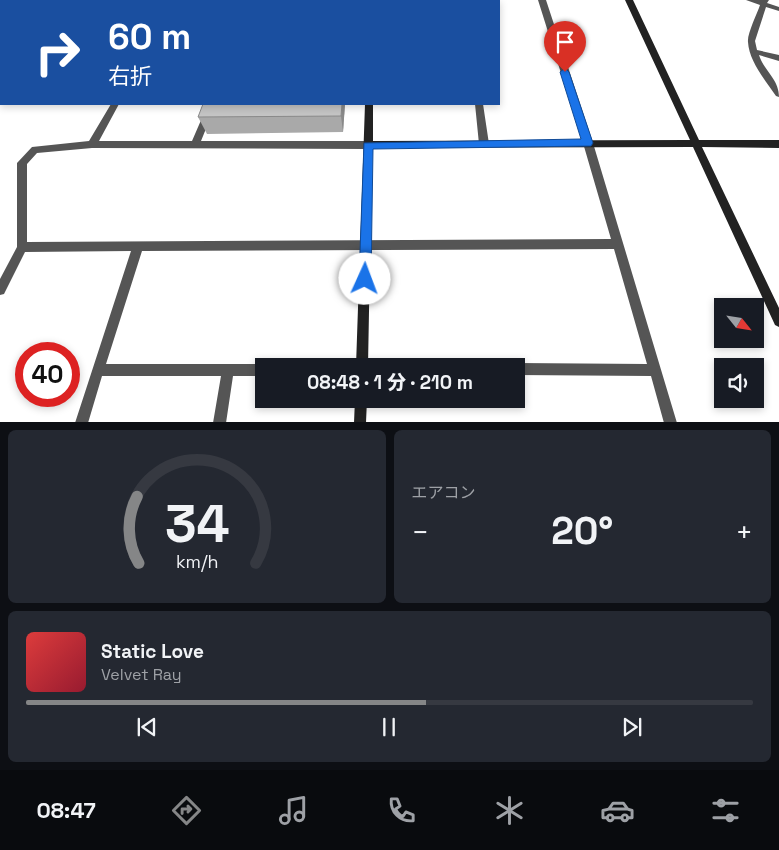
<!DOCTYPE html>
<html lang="ja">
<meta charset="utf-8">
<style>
:root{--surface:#171b24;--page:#242831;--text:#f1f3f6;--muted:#9ea1a6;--line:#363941;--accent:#858687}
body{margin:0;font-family:"Space Grotesk","Noto Sans JP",sans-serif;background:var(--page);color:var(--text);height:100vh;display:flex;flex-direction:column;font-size:19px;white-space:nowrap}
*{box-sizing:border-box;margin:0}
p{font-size:16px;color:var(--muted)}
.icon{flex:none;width:28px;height:28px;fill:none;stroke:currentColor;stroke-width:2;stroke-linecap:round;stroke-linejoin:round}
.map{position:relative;height:422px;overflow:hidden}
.side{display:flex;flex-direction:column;gap:8px;padding:8px;background:#0d0f14;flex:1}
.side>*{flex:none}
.guide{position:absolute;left:0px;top:0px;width:500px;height:105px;box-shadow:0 2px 8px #0003;background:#1a4fa0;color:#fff;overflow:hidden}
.needle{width:32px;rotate:120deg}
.buttons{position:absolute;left:714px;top:298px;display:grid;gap:10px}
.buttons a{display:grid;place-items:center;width:50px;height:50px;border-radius:0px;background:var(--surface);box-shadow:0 2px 8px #0003;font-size:25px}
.speed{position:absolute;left:15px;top:342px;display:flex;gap:10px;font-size:25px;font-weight:700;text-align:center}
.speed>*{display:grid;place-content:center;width:65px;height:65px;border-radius:50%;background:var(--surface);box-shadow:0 2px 8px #0003;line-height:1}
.speed .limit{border:8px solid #d22;background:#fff;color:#111}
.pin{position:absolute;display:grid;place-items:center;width:42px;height:42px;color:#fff;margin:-51px -21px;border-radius:50% 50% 50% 0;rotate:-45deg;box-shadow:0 0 5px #0007}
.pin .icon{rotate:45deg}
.me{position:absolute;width:55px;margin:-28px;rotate:2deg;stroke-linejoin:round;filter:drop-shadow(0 0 4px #0008)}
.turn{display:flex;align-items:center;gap:18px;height:105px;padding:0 25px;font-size:22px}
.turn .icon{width:65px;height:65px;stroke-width:2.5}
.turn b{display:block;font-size:35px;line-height:42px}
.big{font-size:38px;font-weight:800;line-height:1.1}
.side .widget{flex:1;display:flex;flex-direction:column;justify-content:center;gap:8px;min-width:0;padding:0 18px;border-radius:8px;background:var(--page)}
.side .dial{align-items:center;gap:0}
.dial svg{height:130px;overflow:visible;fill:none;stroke:var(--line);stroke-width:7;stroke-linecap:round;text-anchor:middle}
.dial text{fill:var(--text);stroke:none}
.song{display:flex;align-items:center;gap:15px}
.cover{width:60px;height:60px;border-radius:8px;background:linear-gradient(135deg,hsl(0 70% 55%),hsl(350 70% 35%))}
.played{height:5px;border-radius:2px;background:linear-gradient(90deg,var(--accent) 55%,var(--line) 55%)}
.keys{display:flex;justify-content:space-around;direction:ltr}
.heat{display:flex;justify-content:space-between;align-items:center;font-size:28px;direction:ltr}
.side .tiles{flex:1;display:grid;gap:8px;grid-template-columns:1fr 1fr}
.widget:last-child{grid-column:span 2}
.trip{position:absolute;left:255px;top:358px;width:270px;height:50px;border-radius:0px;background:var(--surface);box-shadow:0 2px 8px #0003;font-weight:800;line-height:50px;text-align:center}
.tabs{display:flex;height:80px;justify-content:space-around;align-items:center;background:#090b0e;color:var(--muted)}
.tabs .icon{width:35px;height:35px}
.tabs .active{color:var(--accent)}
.tabs b{font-size:22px;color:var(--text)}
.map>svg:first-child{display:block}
</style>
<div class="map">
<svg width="779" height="423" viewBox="0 0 779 423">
<rect width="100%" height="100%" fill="#fff"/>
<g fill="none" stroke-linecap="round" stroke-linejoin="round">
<defs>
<path id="highway" d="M69 1 70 0
M0 88 1 86"/>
</defs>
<use href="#highway" stroke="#dbdbdb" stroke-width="18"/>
<path fill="#555" fill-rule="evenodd" d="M241 0H249L250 1H242Z
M538 0H546L593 143 677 423H664L651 376 516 375V366H511L516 363 647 364 614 249 142 251 106 364H264L269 366H264V376H233L226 423H213L221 376H102L88 423H75L131 251 25 252 4 294 0 295V279L17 247V163L32 147 89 141 111 104H119L99 141H192L208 104H216L201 141H368L373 145 368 149 92 148 37 153 27 164V242L611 239 583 143Z
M746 0H769L767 3 779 7V11L766 7 755 41 757 50 779 55V61L759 55C764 71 779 79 779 97L776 96C765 80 749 61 748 42 747 34 757 14 760 5Z
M0 7H1V11H0Z
M475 104H483L489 144 484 148 479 144Z"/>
<path fill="#222" fill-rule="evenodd" d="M367 0H375V1H368Z
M625 0H633L699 140H779V148L702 147 779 308V327L775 325 693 147 372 148 368 366H356L365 104H373V141L690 140Z
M355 399H367L366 423H354Z"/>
<use href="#highway" stroke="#000" stroke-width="15"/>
</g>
<path fill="#a9a9a9" d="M345 104 343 132 207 134 198 117Z"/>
<path fill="#898989" d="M342 104H345L343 132 341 116Z"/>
<path fill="#c4c4c4" stroke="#898989" d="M203 104H342L341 116 198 117Z"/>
<path fill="#1a73e8" stroke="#114b97" d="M565 68 569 72 593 143 591 146 373 149 371 279 370 283 365 285 361 283 359 279 364 143 581 139 560 72Z"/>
</svg>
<div class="buttons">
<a><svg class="needle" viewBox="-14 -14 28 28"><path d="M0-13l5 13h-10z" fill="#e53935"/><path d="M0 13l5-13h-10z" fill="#9ea1a6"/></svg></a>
<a><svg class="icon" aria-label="sound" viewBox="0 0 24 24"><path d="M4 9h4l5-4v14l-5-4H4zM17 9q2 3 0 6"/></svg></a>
</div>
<div class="speed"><div class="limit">40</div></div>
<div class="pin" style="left:565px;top:72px;background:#d93025"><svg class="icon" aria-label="arrive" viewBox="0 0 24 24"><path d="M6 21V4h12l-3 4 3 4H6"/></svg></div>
<svg class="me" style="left:365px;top:279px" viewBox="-20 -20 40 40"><circle r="19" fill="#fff"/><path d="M0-13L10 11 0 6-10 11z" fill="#1a73e8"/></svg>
<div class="trip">08:48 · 1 分 · 210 m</div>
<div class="guide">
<div class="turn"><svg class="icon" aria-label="right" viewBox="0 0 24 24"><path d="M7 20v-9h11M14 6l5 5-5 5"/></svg><div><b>60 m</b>右折</div></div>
</div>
</div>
<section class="side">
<div class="tiles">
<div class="widget dial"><svg viewBox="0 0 100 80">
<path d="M14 69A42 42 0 1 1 86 69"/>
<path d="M14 69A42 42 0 0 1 13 28" stroke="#858687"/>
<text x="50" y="56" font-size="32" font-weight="700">34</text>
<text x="50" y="72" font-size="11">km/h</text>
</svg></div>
<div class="widget"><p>エアコン</p>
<div class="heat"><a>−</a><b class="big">20°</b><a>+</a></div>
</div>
<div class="widget">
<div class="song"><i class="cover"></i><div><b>Static Love</b><p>Velvet Ray</p></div></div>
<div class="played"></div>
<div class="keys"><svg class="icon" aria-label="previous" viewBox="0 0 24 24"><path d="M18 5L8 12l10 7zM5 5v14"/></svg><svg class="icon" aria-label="pause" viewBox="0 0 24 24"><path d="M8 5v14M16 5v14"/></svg><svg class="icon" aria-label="next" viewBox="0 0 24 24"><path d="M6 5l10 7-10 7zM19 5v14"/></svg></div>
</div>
</div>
</section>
<nav class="tabs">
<b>08:47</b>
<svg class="icon active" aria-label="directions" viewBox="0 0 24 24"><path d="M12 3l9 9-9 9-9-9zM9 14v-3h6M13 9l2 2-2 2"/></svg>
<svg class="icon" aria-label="music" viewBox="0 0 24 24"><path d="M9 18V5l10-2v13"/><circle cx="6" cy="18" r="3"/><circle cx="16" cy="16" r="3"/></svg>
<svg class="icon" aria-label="phone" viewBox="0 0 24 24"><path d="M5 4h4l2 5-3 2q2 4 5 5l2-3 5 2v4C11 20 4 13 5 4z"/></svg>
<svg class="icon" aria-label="climate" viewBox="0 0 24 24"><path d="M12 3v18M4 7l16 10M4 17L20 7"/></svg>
<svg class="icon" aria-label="car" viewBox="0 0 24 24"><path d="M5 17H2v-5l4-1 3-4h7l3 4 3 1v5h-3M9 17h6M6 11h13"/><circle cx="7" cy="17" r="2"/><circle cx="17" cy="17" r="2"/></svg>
<svg class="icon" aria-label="filters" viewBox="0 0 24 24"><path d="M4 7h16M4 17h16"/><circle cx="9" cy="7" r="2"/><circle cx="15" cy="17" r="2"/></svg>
</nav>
